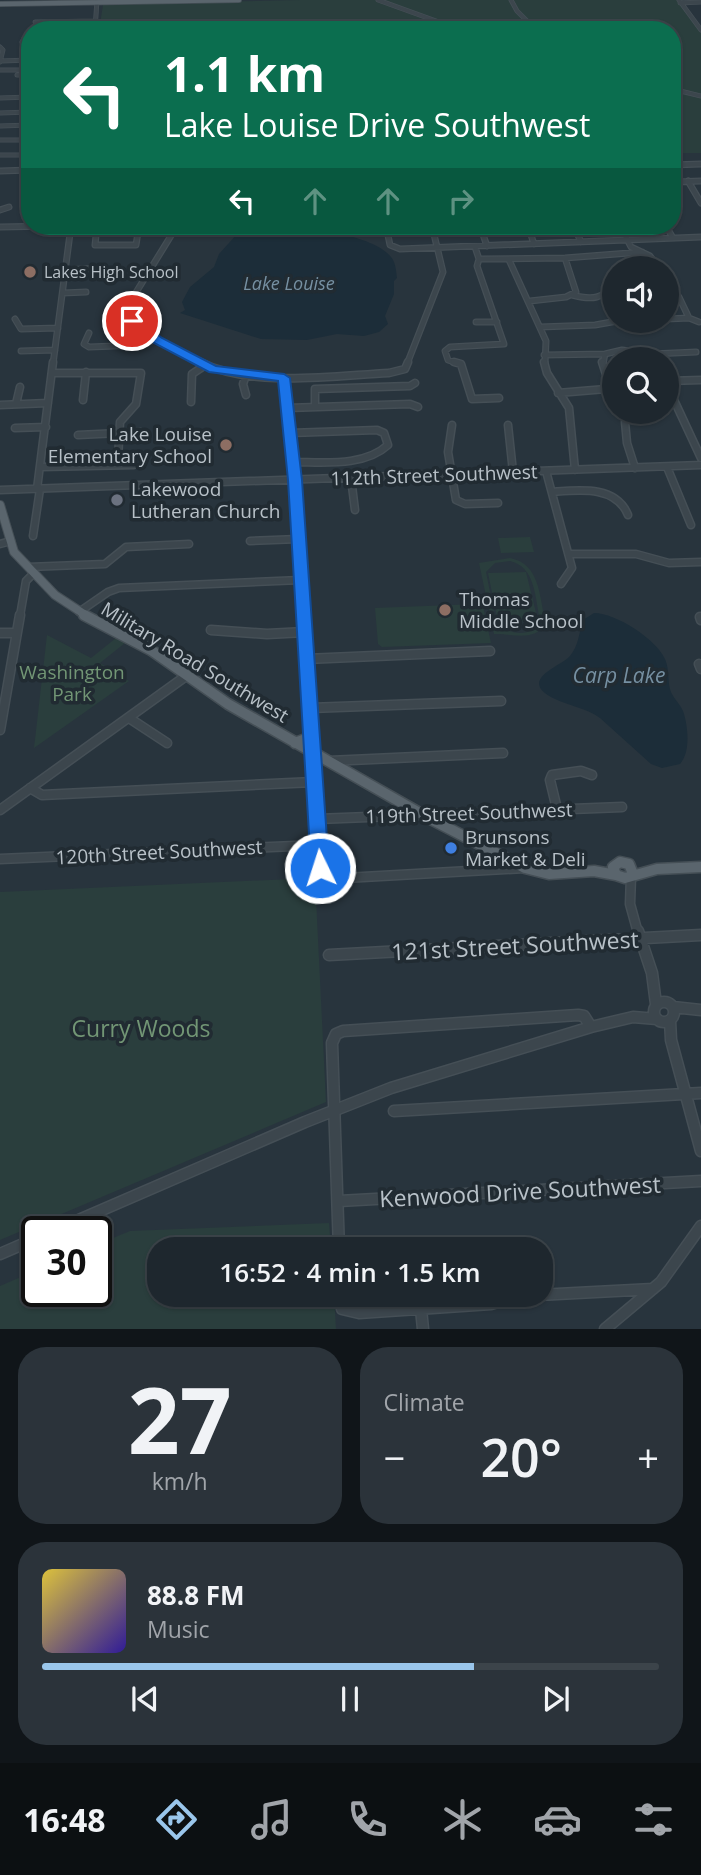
<!DOCTYPE html>
<meta charset="utf-8">
<style>
:root{--surface:#1e272e;--page:#2b333a;--text:#f1f3f6;--muted:#a1a5aa;--line:#3c444a;--accent:#9ac6eb}
body{margin:0;font-family:"Open Sans",sans-serif;background:var(--page);color:var(--text);height:100vh;display:flex;flex-direction:column;font-size:26px;white-space:nowrap}
*{box-sizing:border-box;margin:0}
p{font-size:23px;color:var(--muted)}
.icon{flex:none;width:38px;height:38px;fill:none;stroke:currentColor;stroke-width:2;stroke-linecap:round;stroke-linejoin:round}
.map{position:relative;height:1329px;overflow:hidden}
.details{display:flex;flex-direction:column;gap:18px;padding:18px;background:#101519;flex:1}
.details>*{flex:none}
.guide{position:absolute;left:21px;top:21px;width:660px;height:214px;border-radius:28px;box-shadow:0 2px 5px #0004,0 0 0 2px var(--line);background:#0b6e4f;color:#fff;overflow:hidden}
.buttons{position:absolute;left:602px;top:256px;display:grid;gap:14px}
.buttons a{display:grid;place-items:center;width:77px;height:77px;border-radius:50%;background:var(--surface);box-shadow:0 2px 5px #0004,0 0 0 2px var(--line);font-size:35px}
.speed{position:absolute;left:21px;top:1216px;display:flex;gap:14px;font-size:35px;font-weight:700;text-align:center}
.speed>*{display:grid;place-content:center;width:91px;height:91px;border-radius:50%;background:var(--surface);box-shadow:0 2px 5px #0004,0 0 0 2px var(--line);line-height:1}
.speed .limit{border:4px solid #111;border-radius:10px;background:#fff;color:#111}
.pin{position:absolute;display:grid;place-items:center;width:60px;height:60px;color:#fff;margin:-30px;border:4px solid #fff;border-radius:50%;box-shadow:0 2px 7px #0007}
.me{position:absolute;width:77px;margin:-38px;rotate:356deg;stroke-linejoin:round;filter:drop-shadow(0 0 5px #0008)}
.turn{display:flex;align-items:center;gap:24px;height:147px;padding:0 28px;font-size:32px}
.turn .icon{width:91px;height:91px;stroke-width:2.5}
.turn b{display:block;font-size:49px;line-height:60px}
.lanes{display:flex;align-items:center;height:66px;padding:0 28px;background:#0003;justify-content:center;gap:35px;direction:ltr}
.lanes .off{opacity:.35}
.big{font-size:52px;font-weight:600;line-height:1.1}
.details .tile{flex:1;display:flex;flex-direction:column;justify-content:center;gap:10px;min-width:0;padding:0 24px;border-radius:28px;background:var(--page)}
.details .dial{align-items:center;gap:0}
.dial b{font-size:91px;line-height:1}
.song{display:flex;align-items:center;gap:21px}
.cover{width:84px;height:84px;border-radius:10px;background:linear-gradient(135deg,hsl(50 70% 55%),hsl(250 70% 35%))}
.played{height:7px;border-radius:4px;background:linear-gradient(90deg,var(--accent) 70%,var(--line) 70%)}
.keys{display:flex;justify-content:space-around;direction:ltr}
.heat{display:flex;justify-content:space-between;align-items:center;font-size:38px;direction:ltr}
.details .tiles{flex:1;display:grid;gap:18px;grid-template-columns:1fr 1fr}
.tile:last-child{grid-column:span 2}
.trip{position:absolute;left:147px;top:1237px;width:406px;height:70px;border-radius:28px;background:var(--surface);box-shadow:0 2px 5px #0004,0 0 0 2px var(--line);font-weight:600;line-height:70px;text-align:center}
.tab-bar{display:flex;height:112px;justify-content:space-around;align-items:center;background:#0c1012;color:var(--muted)}
.tab-bar .icon{width:49px;height:49px}
.tab-bar .active{color:var(--accent)}
.tab-bar b{font-size:32px;color:var(--text)}
.map>svg:first-child{display:block}
</style>
<div class="map">
<svg width="701" height="1329" viewBox="0 0 701 1329">
<rect width="100%" height="100%" fill="#28343d"/>
<path fill="#2a3e3d" fill-rule="evenodd" d="M301 0H677L701 31V153H672V30H99L103 5 108 4Z
M530 537 534 552 501 553 498 538Z
M510 558C540 564 539 595 545 620 539 644 511 633 494 634L479 563ZM510 561C536 567 535 599 540 620 533 639 507 635 496 622L486 572 495 563Z
M526 572 538 621 498 622 488 573Z
M479 604 483 606 491 643 382 647 378 644 375 608Z
M121 634 130 639 100 663 129 681 34 748 47 635 91 658Z
M315 878 326 1102 0 1240V892Z
M329 1223 331 1249 159 1250V1295H334L336 1329H0V1286L37 1270V1292H96V1245L130 1231Z"/>
<path fill="#1c2d39" d="M263 226C292 226 372 232 391 257 396 263 396 271 397 278L394 281V294L385 316 388 324 379 332 364 336 337 334 307 340 261 339 180 313 185 310 182 302 190 287 214 267 219 254 238 233Z
M594 613C616 613 656 639 665 659 670 670 667 682 671 692 674 699 680 704 683 711 688 725 691 752 680 764L662 768 651 764 600 718C586 708 570 706 555 699 515 680 562 666 570 656 579 645 579 632 583 620Z"/>
<g fill="none" stroke-linecap="round" stroke-linejoin="round">
<defs>
<path id="minor-far4" d="M378 0 461 30
M511 0 517 11 536 30
M679 0 701 30
M680 3 701 2
M35 22 96 21
M95 30 97 0
M26 36 22 42H30
M0 47 3 50 0 62
M1 61 30 60
M0 70H30
M17 75H30
M672 89 701 96
M0 98 30 97
M0 113 30 112
M0 126 30 125
M0 140H30
M0 155H30"/>
<path id="minor-far3" d="M672 165 701 164
M0 171 30 170
M688 181 701 203
M672 182 701 181
M0 210 9 207
M97 226 95 245H136L139 226
M177 226 127 307 128 316 158 341 203 364
M386 226 390 245 400 249 701 237
M480 226 487 246
M528 226 534 244
M574 226 581 242
M620 226 631 247 650 256 659 268
M666 226 673 238
M0 227 53 226
M479 259 565 258 642 252
M509 260 546 341 545 364
M66 270 100 268
M667 279 669 282
M63 293 86 292
M572 295C591 300 605 300 614 281
M679 297 689 318
M530 301 566 297 576 292 565 258
M15 319 21 329 58 328
M667 319 689 318 699 322
M476 322H497
M540 327 595 325 623 320
M89 333 84 344 89 347 142 345 156 339
M21 351 55 350
M544 355 605 354 622 350 652 354 696 352
M53 364 71 226
M407 364 443 272 432 226
M460 364 448 360 445 351 450 347 504 344 477 266 479 259 475 247
M603 364 605 354"/>
<path id="minor-far2" d="M200 362C252 388 331 376 389 373L405 369 408 362
M454 362 461 364 472 399 499 398
M544 362 547 373 569 408 575 470
M52 373H141L136 404 120 422 118 459 115 464
M246 375 243 384 246 395
M284 378 295 480 304 616
M667 381 701 380
M667 385 701 458
M558 393 606 389 609 384 602 362
M83 400 86 372
M191 402 192 374 204 366
M16 404 20 387
M0 405 48 403
M315 407V389L410 386 415 383
M287 408 410 404 418 407
M625 422 627 443 635 468
M452 425 448 452 456 500 465 504 498 503
M508 425 513 472
M15 428 46 427
M290 433 377 430 384 433 388 445C364 467 324 462 293 462
M78 435 140 432
M41 467 134 465
M667 467 691 525
M546 471 572 568 561 584
M351 478 355 510
M37 489 53 362
M0 490 701 465
M552 492C579 490 616 485 628 515
M33 536 40 489
M250 541 299 539
M0 544 11 541
M569 554H636L669 563 701 562
M28 567 105 564 126 547 189 544
M79 612 108 592 119 588 301 580
M20 616 26 581 33 574"/>
<path id="minor-far1" d="M304 615 320 868 323 876 345 878 525 868
M700 617 701 620
M211 630 267 634 305 632
M0 633H16
M306 659 490 651
M699 664 701 669
M310 708 501 701
M129 718 167 743
M0 730 20 615
M329 761 503 753
M30 788 42 795 314 782
M557 809 550 780 552 775 581 771 592 775
M0 810 186 676
M317 819 622 807
M0 859 318 845
M631 876 630 904 638 933"/>
<path id="minor" d="M638 931 652 973 656 1004
M329 955 701 935
M654 1012a10 10 0 1 1 20 0a10 10 0 1 1-20 0Z
M673 1007 701 1010
M670 1020 671 1040 701 1151
M394 1111 701 1093
M339 1201 701 1181
M51 1232 305 1122 391 1088 591 1027 633 1017 657 1019
M339 1250 332 1043 336 1034 343 1031 578 1015 584 1016 591 1027
M0 1254 37 1238
M339 1295 342 1309 359 1313 491 1304 519 1296 653 1289
M421 1309 423 1329
M605 1329 661 1282 701 1226"/>
<path id="major-far2" d="M0 4 239 0"/>
<path id="major-far1" d="M0 505 14 552 55 595 87 616"/>
<path id="major" d="M84 615 151 650 228 704 423 815 525 868 549 874 594 871 616 875
M295 743 311 737
M633 874 629 864 620 862 613 867 616 875 625 878 657 869 701 867"/>
</defs>
<use href="#minor-far4" stroke="#454f56" stroke-width="5"/>
<use href="#minor-far3" stroke="#454f56" stroke-width="7"/>
<use href="#minor-far2" stroke="#454f56" stroke-width="9"/>
<use href="#minor-far1" stroke="#454f56" stroke-width="11"/>
<use href="#minor" stroke="#454f56" stroke-width="13"/>
<use href="#major-far2" stroke="#454f56" stroke-width="6"/>
<use href="#major-far1" stroke="#454f56" stroke-width="10"/>
<use href="#major" stroke="#454f56" stroke-width="13"/>
<use href="#minor-far4" stroke="#3c464d" stroke-width="3.5"/>
<use href="#minor-far3" stroke="#3c464d" stroke-width="4.5"/>
<use href="#minor-far2" stroke="#3c464d" stroke-width="6"/>
<use href="#minor-far1" stroke="#3c464d" stroke-width="8"/>
<use href="#minor" stroke="#3c464d" stroke-width="10"/>
<use href="#major-far2" stroke="#5a656d" stroke-width="4.5"/>
<use href="#major-far1" stroke="#5a656d" stroke-width="8"/>
<use href="#major" stroke="#5a656d" stroke-width="10"/>
</g>
<path fill="#1a73e8" stroke="#114b97" stroke-width="2" d="M128 319H136L162 338 216 366 284 374 290 378 302 480 329 868 326 873H313L311 868 288 480 278 381 209 372 154 343 128 324Z"/>
<g fill="#8d6e63" stroke="#212b32" stroke-width="2.5">
<circle cx="30" cy="272" r="7"/>
<circle cx="226" cy="445" r="7"/>
<circle cx="445" cy="610" r="7"/>
</g>
<circle fill="#6b7280" stroke="#212b32" stroke-width="2.5" cx="117" cy="500" r="7"/>
<circle fill="#3f7fe0" stroke="#212b32" stroke-width="2.5" cx="451" cy="848" r="7"/>
<g text-anchor="middle" dominant-baseline="central" stroke-width="7" stroke-linejoin="round" paint-order="stroke">
<g font-size="16" fill="#b8c1c8" stroke="#212b32" text-anchor="start">
<text x="44" y="272">Lakes High School</text>
</g>
<g font-size="18" font-style="italic" fill="#7690a2" stroke="#212b32">
<text x="289" y="283">Lake Louise</text>
</g>
<g font-size="19" fill="#b8c1c8" stroke="#212b32" text-anchor="start">
<text x="212" y="434" text-anchor="end">Lake Louise<tspan x="212" dy="22">Elementary School</tspan></text>
<text x="131" y="489">Lakewood<tspan x="131" dy="22">Lutheran Church</tspan></text>
<text x="459" y="599">Thomas<tspan x="459" dy="22">Middle School</tspan></text>
<text x="465" y="837">Brunsons<tspan x="465" dy="22">Market &amp; Deli</tspan></text>
</g>
<g font-size="19" fill="#b8c1c8" stroke="#212b32">
<text transform="translate(434 475) rotate(-2)">112th Street Southwest</text>
<text transform="translate(195 662) rotate(31)">Military Road Southwest</text>
<text transform="translate(469 813) rotate(-2)">119th Street Southwest</text>
<text transform="translate(159 852) rotate(-3)">120th Street Southwest</text>
</g>
<g font-size="19" fill="#729675" stroke="#212b32">
<text x="72" y="672">Washington<tspan x="72" dy="22">Park</tspan></text>
</g>
<g font-size="21" font-style="italic" fill="#7690a2" stroke="#212b32">
<text x="619" y="675">Carp Lake</text>
</g>
<g font-size="23" fill="#b8c1c8" stroke="#212b32">
<text transform="translate(515 945) rotate(-3)">121st Street Southwest</text>
<text transform="translate(520 1191) rotate(-3)">Kenwood Drive Southwest</text>
</g>
<g font-size="23" fill="#729675" stroke="#212b32">
<text x="141" y="1028">Curry Woods</text>
</g>
</g>
</svg>
<div class="buttons">
<a><svg class="icon" aria-label="sound" viewBox="0 0 24 24"><path d="M4 9h4l5-4v14l-5-4H4zM17 9q2 3 0 6"/></svg></a>
<a><svg class="icon" aria-label="search" viewBox="0 0 24 24"><circle cx="10" cy="10" r="6"/><path d="M15 15l6 6"/></svg></a>
</div>
<div class="speed"><div class="limit">30</div></div>
<div class="pin" style="left:132px;top:321px;background:#d93025"><svg class="icon" aria-label="arrive" viewBox="0 0 24 24"><path d="M6 21V4h12l-3 4 3 4H6"/></svg></div>
<svg class="me" style="left:320px;top:868px" viewBox="-20 -20 40 40"><circle r="17" fill="#1a73e8" stroke="#fff" stroke-width="3"/><path d="M0-11L8 9 0 5-8 9z" fill="#fff"/></svg>
<div class="trip">16:52 · 4 min · 1.5 km</div>
<div class="guide">
<div class="turn"><svg class="icon" aria-label="left" viewBox="0 0 24 24"><path d="M17 20v-9H6M10 6l-5 5 5 5"/></svg><div><b>1.1 km</b>Lake Louise Drive Southwest</div></div>
<div class="lanes"><svg class="icon" aria-label="left" viewBox="0 0 24 24"><path d="M17 20v-9H6M10 6l-5 5 5 5"/></svg><svg class="icon off" aria-label="ahead" viewBox="0 0 24 24"><path d="M12 20V5M6 11l6-6 6 6"/></svg><svg class="icon off" aria-label="ahead" viewBox="0 0 24 24"><path d="M12 20V5M6 11l6-6 6 6"/></svg><svg class="icon off" aria-label="right" viewBox="0 0 24 24"><path d="M7 20v-9h11M14 6l5 5-5 5"/></svg></div>
</div>
</div>
<section class="details">
<div class="tiles">
<div class="tile dial"><b>27</b><p>km/h</p></div>
<div class="tile"><p>Climate</p>
<div class="heat"><a>−</a><b class="big">20°</b><a>+</a></div>
</div>
<div class="tile">
<div class="song"><i class="cover"></i><div><b>88.8 FM</b><p>Music</p></div></div>
<div class="played"></div>
<div class="keys"><svg class="icon" aria-label="previous" viewBox="0 0 24 24"><path d="M18 5L8 12l10 7zM5 5v14"/></svg><svg class="icon" aria-label="pause" viewBox="0 0 24 24"><path d="M8 5v14M16 5v14"/></svg><svg class="icon" aria-label="next" viewBox="0 0 24 24"><path d="M6 5l10 7-10 7zM19 5v14"/></svg></div>
</div>
</div>
</section>
<nav class="tab-bar">
<b>16:48</b>
<svg class="icon active" aria-label="directions" viewBox="0 0 24 24"><path d="M12 3l9 9-9 9-9-9zM9 14v-3h6M13 9l2 2-2 2"/></svg>
<svg class="icon" aria-label="music" viewBox="0 0 24 24"><path d="M9 18V5l10-2v13"/><circle cx="6" cy="18" r="3"/><circle cx="16" cy="16" r="3"/></svg>
<svg class="icon" aria-label="phone" viewBox="0 0 24 24"><path d="M5 4h4l2 5-3 2q2 4 5 5l2-3 5 2v4C11 20 4 13 5 4z"/></svg>
<svg class="icon" aria-label="climate" viewBox="0 0 24 24"><path d="M12 3v18M4 7l16 10M4 17L20 7"/></svg>
<svg class="icon" aria-label="car" viewBox="0 0 24 24"><path d="M5 17H2v-5l4-1 3-4h7l3 4 3 1v5h-3M9 17h6M6 11h13"/><circle cx="7" cy="17" r="2"/><circle cx="17" cy="17" r="2"/></svg>
<svg class="icon" aria-label="filters" viewBox="0 0 24 24"><path d="M4 7h16M4 17h16"/><circle cx="9" cy="7" r="2"/><circle cx="15" cy="17" r="2"/></svg>
</nav>
